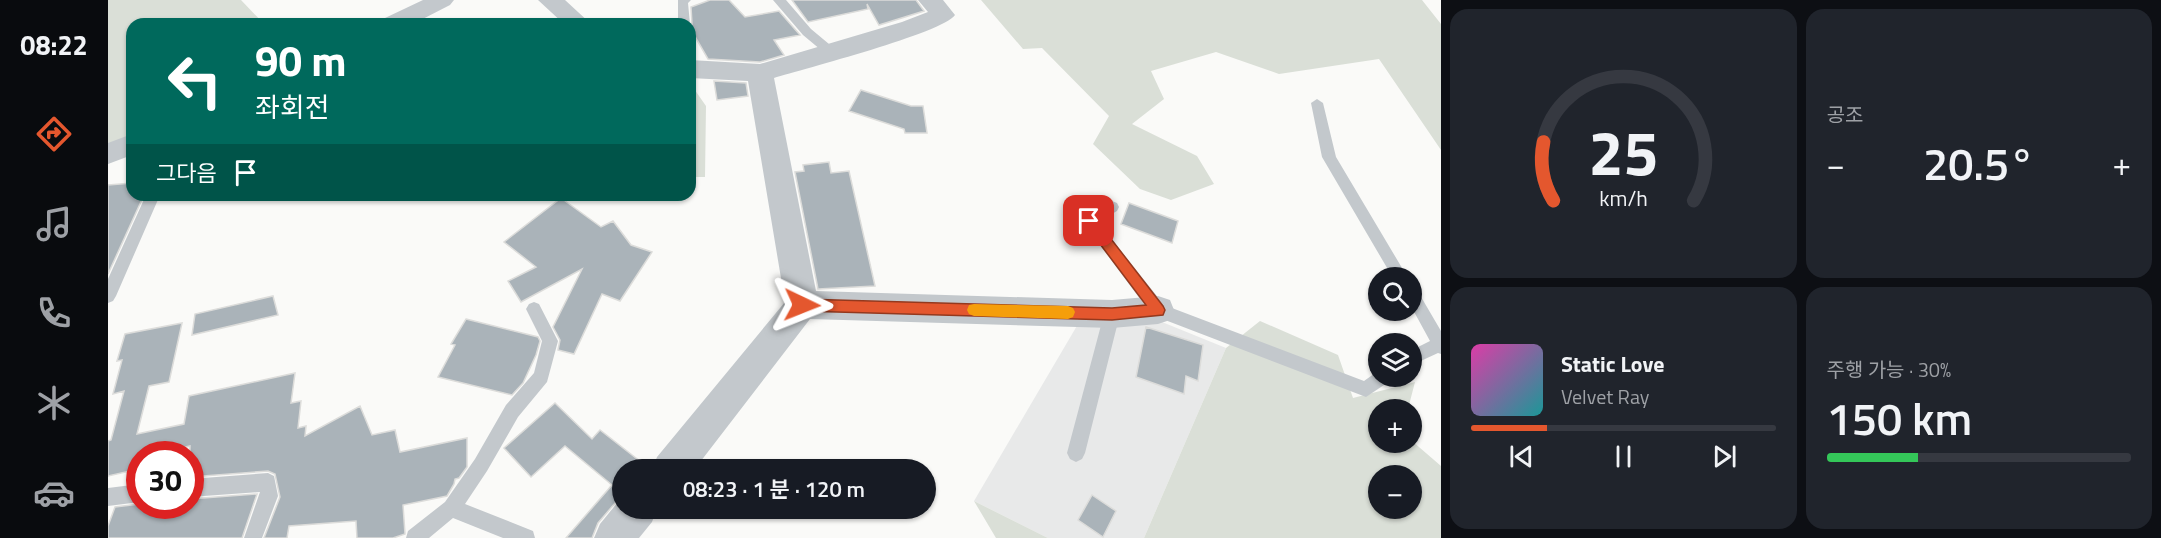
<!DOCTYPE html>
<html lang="ko">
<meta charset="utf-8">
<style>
:root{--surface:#171b24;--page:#20242c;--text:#f1f3f6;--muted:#9ea1a6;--line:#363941;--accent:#e4572e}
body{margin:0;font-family:"Titillium Web","Noto Sans KR",sans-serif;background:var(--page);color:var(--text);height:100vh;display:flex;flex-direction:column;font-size:22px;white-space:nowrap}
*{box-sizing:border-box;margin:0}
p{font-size:20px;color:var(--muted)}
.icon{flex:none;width:33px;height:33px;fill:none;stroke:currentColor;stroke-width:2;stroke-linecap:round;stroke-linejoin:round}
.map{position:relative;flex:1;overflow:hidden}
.drawer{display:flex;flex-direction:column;gap:9px;padding:9px;background:#0d0f14;width:720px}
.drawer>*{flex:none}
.hud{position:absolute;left:18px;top:18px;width:570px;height:183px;border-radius:18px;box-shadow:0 2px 4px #0004;background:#00695c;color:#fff;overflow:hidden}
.buttons{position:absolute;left:1260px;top:267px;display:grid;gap:12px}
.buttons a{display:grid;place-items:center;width:54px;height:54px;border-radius:50%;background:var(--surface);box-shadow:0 2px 4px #0004;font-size:30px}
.speed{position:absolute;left:18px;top:441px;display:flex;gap:12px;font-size:30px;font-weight:700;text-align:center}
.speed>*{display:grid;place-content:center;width:78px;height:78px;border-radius:50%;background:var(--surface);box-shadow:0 2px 4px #0004;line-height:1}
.speed .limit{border:9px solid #d22;background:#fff;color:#111}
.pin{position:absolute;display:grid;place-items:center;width:51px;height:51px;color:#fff;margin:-26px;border-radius:12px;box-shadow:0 3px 9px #0006}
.me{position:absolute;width:66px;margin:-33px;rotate:92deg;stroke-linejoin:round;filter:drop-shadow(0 0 4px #0008)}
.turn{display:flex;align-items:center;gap:21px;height:126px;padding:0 30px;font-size:27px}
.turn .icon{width:78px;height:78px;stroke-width:2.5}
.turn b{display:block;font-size:42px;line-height:51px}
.then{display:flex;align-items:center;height:57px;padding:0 30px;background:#0003;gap:12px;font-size:22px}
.big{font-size:45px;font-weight:600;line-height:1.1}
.drawer .tile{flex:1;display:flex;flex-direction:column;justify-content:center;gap:9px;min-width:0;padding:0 21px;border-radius:18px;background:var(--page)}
.drawer .dial{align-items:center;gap:0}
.dial svg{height:156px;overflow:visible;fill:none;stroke:var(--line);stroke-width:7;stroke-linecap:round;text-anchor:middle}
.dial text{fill:var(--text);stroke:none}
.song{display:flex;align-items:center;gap:18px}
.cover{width:72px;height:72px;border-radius:9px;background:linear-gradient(135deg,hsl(320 70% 55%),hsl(180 70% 35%))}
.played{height:6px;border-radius:3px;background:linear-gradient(90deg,var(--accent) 25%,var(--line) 25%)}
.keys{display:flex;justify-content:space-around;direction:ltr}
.heat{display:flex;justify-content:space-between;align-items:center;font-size:33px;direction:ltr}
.charge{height:9px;border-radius:4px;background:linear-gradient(90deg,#34c759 30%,var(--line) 0)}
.drawer .tiles{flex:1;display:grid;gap:9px;grid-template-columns:repeat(2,1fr)}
.trip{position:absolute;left:504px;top:459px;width:324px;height:60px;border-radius:30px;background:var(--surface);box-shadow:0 2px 4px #0004;font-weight:600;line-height:60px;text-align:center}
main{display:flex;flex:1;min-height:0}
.tabs{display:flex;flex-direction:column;width:108px;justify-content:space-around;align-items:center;background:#090b0e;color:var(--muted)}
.tabs .icon{width:42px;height:42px}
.tabs .selected{color:var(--accent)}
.tabs b{font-size:27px;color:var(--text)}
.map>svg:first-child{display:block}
</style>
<main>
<nav class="tabs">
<b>08:22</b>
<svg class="icon selected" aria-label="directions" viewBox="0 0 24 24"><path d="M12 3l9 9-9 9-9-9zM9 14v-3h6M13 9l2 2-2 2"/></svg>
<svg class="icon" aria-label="music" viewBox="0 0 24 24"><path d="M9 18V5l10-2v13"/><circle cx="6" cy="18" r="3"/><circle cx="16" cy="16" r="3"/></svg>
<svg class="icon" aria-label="phone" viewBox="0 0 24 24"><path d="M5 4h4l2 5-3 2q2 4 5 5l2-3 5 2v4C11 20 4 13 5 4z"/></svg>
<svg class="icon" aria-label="climate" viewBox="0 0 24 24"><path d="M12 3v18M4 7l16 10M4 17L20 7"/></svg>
<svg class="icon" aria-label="car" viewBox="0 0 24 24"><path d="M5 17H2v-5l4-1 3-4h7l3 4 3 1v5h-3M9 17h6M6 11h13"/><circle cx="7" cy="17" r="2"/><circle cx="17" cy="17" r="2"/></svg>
</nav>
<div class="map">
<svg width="1333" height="538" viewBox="0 0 1333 538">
<rect width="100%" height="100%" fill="#fafaf8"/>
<path fill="#e8e9e9" d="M1054 322 1118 348 1036 538H940L866 501 970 324Z"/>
<path fill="#dadfd7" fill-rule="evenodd" d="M0 0H133L156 24H24V151L0 164Z
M873 0H1314L1333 24V150L1271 59 1171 74 1108 52 1043 71 1056 99 1024 124 1089 156 1106 184 1063 200 1032 189 985 144 1001 116 934 48 915 49Z
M582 83 598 106 597 177H582Z
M1152 321 1230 355 1245 398 1307 382 1300 409 1270 410V442L1304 441 1333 466V538H1036L1118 348ZM1270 476H1304V508H1270Z
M866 501 940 538H888Z"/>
<path fill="#aab3b9" stroke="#dcdcda" stroke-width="1.5" d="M602 0H621L637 17 671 11 692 35 666 40 676 55 652 62 600 59 582 28 584 24 583 7Z
M684 0H808L816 11 771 25 759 4 760 9 700 22Z
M606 81 638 83 640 96 609 100Z
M753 90 803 106H815L819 133H797L796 129 741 111Z
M721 162 723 173 741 171 767 286 710 289 687 172 696 171 695 165Z
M24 183V195H36L0 274V185Z
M453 198 493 227 505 221 523 245 544 252 512 301 494 294 466 354 450 350 452 340 445 327 474 269 413 302 400 281 428 267 396 242Z
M1021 203 1070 221 1064 243 1013 224Z
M165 296 170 315 84 335 87 314Z
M358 319 430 337 432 341 428 355 415 383 404 395 330 377 347 345 343 344Z
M74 323 61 382 41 386 29 434 76 424 81 396 187 373 183 403 193 401 190 428 198 426 197 436 252 406 264 435 287 430 292 452 359 438V467L351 478 347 479 346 484 339 496 295 505 297 534 285 538H249L248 521 181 526 179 538H156L172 497 167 474 160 471 82 477V446L45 454H32L31 469 0 476V441L3 440 16 391 5 394 14 360 9 361 17 334Z
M1038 327 1095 345 1090 381 1078 376 1076 394 1028 377Z
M447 403 484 439 492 430 542 469 514 470V495L490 523 484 538H458L504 485 457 446 423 477 396 448Z
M149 494 134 538H0V526L7 507 32 504 82 506V499Z
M984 495 1008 511 995 537 970 520Z"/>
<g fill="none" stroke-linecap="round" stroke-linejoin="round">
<path fill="#c3c8cc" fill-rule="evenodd" d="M570 0H583L580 3 582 24H570Z
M665 0H678L703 29 727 49V55H719L695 35Z
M1209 99 1215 103 1228 157 1300 278H1285L1214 157 1203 103Z
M38 195H52L8 296 5 301 0 303V279Z
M1004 201 1009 203 1011 207 1009 211 990 222 1056 305 1256 381 1270 371V376H1284L1282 381 1258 397 1044 315 974 221 976 217Z
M1304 288 1309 290 1333 331V354L1330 353 1304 365V350L1322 341 1304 308Z
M426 302 431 304 450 341 439 382 410 417 379 471 357 504 425 531 427 538H395L345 518 321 538H298L300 531 337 502 367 459 398 405 426 373 434 341 418 309 421 304Z
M1004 307 1010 309 1012 314 977 453 974 459 968 462 962 459 959 453 996 314 998 309Z
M160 473 166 476 170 496 154 538H136L152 492 82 497V479Z
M32 484V502L0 506V488Z"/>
<path fill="#c3c8cc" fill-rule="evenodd" d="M315 0H346L342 5 305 24H274L277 18Z
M430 0H457L483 24H456Z
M810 0H835L847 15C835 33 695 69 666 78L708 291 1004 300 1050 296 1062 300 1066 310 1062 320 1050 324 1004 328 702 319 586 470H544L549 457 677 302 640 81 582 78V60L652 64 794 22 820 12Z
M24 134V155L0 164V143Z
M514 497V508H549L544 522 531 538H486L492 524Z"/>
</g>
<path fill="#e4572e" stroke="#94391e" stroke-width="1.5" d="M981 216 986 217 1055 306 1057 310 1055 315 1004 320 694 311 689 309 687 305 689 300 694 299 1004 308 1038 305 977 224 975 221 977 217Z"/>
<path fill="#f59e0b" d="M866 304 960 306 965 308 967 312 965 317 960 319 866 316 861 314 859 310 861 305Z"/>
</svg>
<div class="buttons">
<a><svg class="icon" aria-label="search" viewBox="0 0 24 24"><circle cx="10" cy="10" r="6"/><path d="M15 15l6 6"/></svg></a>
<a><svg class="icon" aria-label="layers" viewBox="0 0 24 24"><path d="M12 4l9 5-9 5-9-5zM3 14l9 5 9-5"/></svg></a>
<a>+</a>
<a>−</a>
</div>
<div class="speed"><div class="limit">30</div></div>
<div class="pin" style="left:981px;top:221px;background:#d93025"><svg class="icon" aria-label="arrive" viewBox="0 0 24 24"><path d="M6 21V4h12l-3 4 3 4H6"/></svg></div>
<svg class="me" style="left:694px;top:305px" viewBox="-20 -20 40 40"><path d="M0-17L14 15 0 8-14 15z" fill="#e4572e" stroke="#fff" stroke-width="4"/></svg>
<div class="trip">08:23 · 1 분 · 120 m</div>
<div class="hud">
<div class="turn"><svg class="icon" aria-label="left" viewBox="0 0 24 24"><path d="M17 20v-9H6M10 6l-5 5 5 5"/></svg><div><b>90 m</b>좌회전</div></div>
<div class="then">그다음<svg class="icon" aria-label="arrive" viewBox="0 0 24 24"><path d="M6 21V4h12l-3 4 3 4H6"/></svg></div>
</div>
</div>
<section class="drawer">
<div class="tiles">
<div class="tile dial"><svg viewBox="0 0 100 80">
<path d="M14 69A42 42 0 1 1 86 69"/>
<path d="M14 69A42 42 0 0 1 9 39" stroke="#e4572e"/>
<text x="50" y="56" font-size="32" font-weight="700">25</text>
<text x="50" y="72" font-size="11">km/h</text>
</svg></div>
<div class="tile"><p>공조</p>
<div class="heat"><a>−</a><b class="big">20.5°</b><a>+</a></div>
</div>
<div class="tile">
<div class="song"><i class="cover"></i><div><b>Static Love</b><p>Velvet Ray</p></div></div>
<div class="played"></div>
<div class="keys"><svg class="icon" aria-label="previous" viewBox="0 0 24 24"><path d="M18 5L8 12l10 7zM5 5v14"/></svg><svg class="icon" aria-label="pause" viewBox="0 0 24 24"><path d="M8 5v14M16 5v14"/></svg><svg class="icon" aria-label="next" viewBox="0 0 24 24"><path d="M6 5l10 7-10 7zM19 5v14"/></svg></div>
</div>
<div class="tile"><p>주행 가능 · 30%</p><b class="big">150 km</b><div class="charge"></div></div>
</div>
</section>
</main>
